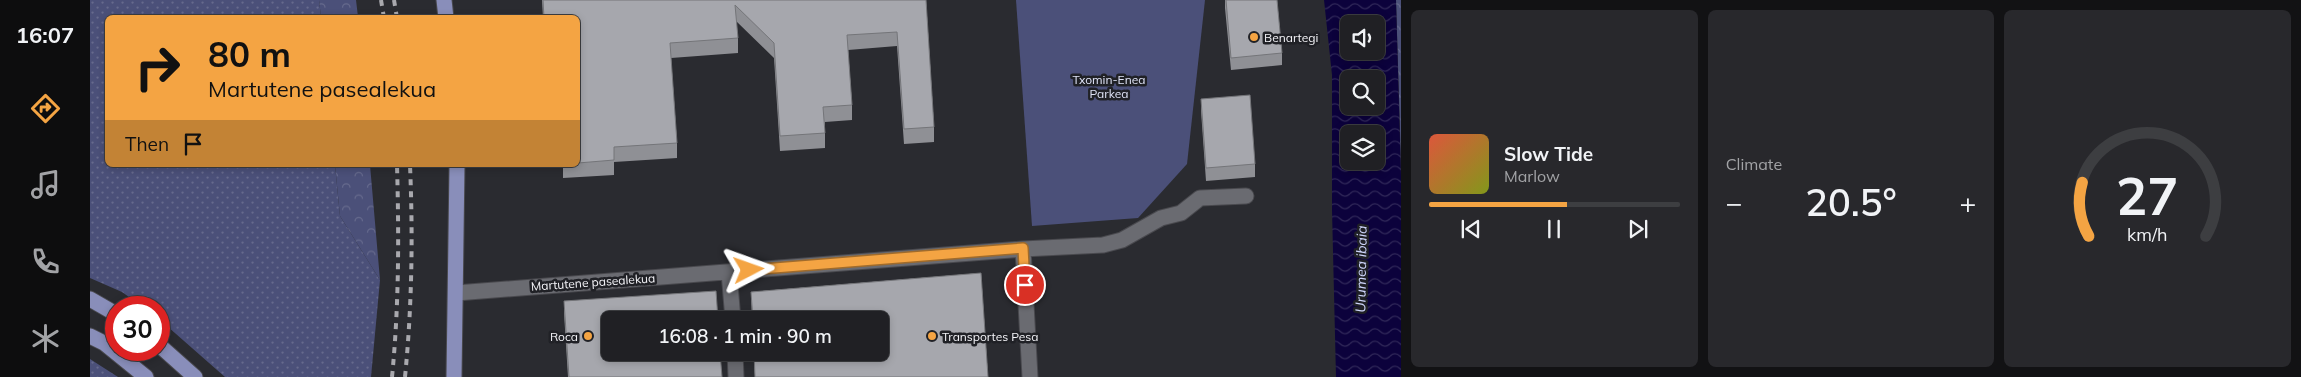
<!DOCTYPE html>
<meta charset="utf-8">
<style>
:root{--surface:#202024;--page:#28282c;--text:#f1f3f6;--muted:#a2a3a6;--line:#3d3e41;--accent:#f4a443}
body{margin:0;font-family:Mulish,sans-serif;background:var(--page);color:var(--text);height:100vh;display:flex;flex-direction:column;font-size:19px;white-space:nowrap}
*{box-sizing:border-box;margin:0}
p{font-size:16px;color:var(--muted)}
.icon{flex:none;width:28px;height:28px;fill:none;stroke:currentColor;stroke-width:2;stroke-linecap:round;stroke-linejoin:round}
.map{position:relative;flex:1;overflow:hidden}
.side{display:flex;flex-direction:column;gap:10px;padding:10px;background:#121214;width:900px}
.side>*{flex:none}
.hud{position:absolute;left:15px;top:15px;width:475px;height:152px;border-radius:8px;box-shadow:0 2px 8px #0003,0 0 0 1px var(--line);background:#f4a443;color:#111;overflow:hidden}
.fabs{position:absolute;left:1250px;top:15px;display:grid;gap:10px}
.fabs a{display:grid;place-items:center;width:45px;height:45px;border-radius:8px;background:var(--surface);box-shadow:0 2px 8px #0003,0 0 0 1px var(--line);font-size:25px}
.speed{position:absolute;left:15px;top:296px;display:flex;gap:10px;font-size:25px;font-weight:700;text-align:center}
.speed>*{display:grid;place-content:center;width:65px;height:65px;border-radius:50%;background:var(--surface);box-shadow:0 2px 8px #0003,0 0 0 1px var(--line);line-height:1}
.speed .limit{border:8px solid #d22;background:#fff;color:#111}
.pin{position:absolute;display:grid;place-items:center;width:42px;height:42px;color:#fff;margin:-21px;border:2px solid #fff;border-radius:50%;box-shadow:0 1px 5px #0007}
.me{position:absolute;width:55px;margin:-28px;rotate:86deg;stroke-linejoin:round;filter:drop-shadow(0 0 4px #0008)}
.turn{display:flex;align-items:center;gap:18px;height:105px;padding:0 20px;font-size:22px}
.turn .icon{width:65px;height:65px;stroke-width:2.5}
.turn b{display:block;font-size:35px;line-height:42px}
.then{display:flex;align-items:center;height:48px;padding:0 20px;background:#0003;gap:10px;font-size:19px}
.big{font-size:38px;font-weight:600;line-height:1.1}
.side .widget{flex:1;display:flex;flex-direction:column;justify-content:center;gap:8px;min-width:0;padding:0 18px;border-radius:8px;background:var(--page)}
.side .dial{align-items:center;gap:0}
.dial svg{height:130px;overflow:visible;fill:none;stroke:var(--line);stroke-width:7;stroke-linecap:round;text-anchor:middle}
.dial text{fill:var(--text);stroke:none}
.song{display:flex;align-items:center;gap:15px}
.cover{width:60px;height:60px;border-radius:8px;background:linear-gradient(135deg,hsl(10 70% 55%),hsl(70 70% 35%))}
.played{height:5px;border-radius:2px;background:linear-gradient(90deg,var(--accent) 55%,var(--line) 55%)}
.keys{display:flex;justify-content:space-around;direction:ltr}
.heat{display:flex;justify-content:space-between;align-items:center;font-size:28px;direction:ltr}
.side .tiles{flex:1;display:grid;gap:10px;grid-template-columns:repeat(3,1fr)}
.trip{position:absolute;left:511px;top:311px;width:288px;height:50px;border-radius:8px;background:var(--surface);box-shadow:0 2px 8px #0003,0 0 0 1px var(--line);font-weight:600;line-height:50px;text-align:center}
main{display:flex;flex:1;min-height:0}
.menu{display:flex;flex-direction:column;width:90px;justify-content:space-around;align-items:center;background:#0d0d0e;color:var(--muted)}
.menu .icon{width:35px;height:35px}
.menu .on{color:var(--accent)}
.menu b{font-size:22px;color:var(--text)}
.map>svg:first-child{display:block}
</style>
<main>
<nav class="menu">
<b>16:07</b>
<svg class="icon on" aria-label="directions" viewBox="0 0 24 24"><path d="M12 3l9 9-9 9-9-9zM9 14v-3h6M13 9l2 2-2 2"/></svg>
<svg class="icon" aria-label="music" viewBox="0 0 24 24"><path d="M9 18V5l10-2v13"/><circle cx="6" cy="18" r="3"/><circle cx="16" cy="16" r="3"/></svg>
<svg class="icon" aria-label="phone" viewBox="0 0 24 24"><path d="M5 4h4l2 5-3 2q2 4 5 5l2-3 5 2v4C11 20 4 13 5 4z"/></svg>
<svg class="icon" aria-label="climate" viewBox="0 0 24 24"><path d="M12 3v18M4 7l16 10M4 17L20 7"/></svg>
</nav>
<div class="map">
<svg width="1311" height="377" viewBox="0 0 1311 377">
<defs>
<pattern id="grass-dots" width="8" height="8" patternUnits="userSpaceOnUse" patternTransform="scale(1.25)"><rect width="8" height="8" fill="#4b5079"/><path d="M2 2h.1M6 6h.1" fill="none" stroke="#666a8d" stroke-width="1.8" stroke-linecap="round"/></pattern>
<pattern id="forest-crowns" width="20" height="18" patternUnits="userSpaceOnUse" patternTransform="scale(1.25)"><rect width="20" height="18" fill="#4b5079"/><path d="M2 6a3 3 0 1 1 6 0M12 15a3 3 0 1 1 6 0" fill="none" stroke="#666a8d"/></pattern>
<pattern id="water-waves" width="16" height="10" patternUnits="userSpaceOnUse" patternTransform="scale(1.25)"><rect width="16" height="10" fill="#0c023c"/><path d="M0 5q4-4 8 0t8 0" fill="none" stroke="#302859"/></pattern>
</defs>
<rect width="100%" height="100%" fill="#2a2b30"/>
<path fill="url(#grass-dots)" d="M0 0H229L231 17 18 18V165H245L250 216 290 280 281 377H135L69 319V308L53 307 32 292 0 278Z
M0 359 28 377H0Z"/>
<path fill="url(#forest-crowns)" d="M229 0H266L268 17H231Z
M1306 0H1311V176V163Z
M245 165H280L290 280 250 216Z"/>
<path fill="#4b5079" d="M926 0H1115L1097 164 1048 218 942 226Z"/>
<path fill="url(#water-waves)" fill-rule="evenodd" d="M1234 0H1306L1311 176V377H1246L1242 210V75ZM1259 24H1286V51H1259ZM1259 79H1286V106H1259ZM1259 134H1286V161H1259Z"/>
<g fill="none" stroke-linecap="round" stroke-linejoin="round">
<defs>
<path id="minor" d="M933 249 1013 245 1032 240 1071 218 1091 213 1110 198 1156 196
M639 272 643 320
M366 293 933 249 940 377
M645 352 646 377"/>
<path id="major" d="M354 0 356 18
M0 299 26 314
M0 336 14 343 56 377
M69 345 105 377
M364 377 367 165"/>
</defs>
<use href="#minor" stroke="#49494e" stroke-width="17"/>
<use href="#major" stroke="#49494e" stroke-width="17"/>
<use href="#minor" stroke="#6a6b71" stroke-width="15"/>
<use href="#major" stroke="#898eba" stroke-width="15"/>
<path stroke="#a9a9ae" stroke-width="4" stroke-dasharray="6 6" stroke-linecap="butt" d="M291 0 294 18
M304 0 307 18
M302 377C309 306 309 236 307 165
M315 377C322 306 323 236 320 165"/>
</g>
<path fill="#8f9095" d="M452 0H836L844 127V142L814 144 807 46 758 50 762 105V120L735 122V148L690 151 684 58 646 21 648 38V53L581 58 587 143V158L524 162V175L473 178V165H488V18H453Z
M1135 0H1187L1192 53V65L1141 70 1135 8Z
M1111 99 1165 164V177L1116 181 1111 111Z
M891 273 898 377H665L664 352H790V320H662L661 292Z
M474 301 632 377H478L474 313Z"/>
<path fill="#a6a7ad" stroke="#747579" d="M453 0H836L844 127 814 129 807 32 757 35 762 105 733 107 735 133 690 136 684 43 645 5 648 38 580 43 587 143 524 147V160L488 163V18H454Z
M1136 0H1187L1192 53 1141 58Z
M1160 95 1165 164 1116 168 1111 99Z
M891 273 898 377H665L664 352H790V320H663L661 292Z
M626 291 628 320H520V352H630L632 377H479L474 301Z"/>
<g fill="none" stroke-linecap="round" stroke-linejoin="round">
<defs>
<path id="route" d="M659 270 933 248 935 285"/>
</defs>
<use href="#route" stroke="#9f6b2c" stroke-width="12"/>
<use href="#route" stroke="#f4a443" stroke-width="9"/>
</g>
<g fill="#f4a443" stroke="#202126" stroke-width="2">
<circle cx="1164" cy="37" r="5"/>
<circle cx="498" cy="336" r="5"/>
<circle cx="842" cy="336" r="5"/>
</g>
<g text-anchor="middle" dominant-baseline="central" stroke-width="5" stroke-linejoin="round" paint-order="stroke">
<g font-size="12" fill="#f4f4f8" stroke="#202126" text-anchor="start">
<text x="1174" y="37">Benartegi</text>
<text x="488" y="336" text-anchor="end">Roca</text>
<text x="852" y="336">Transportes Pesa</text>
</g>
<g font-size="12" fill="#dfe3f6" stroke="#202126">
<text x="1019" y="79">Txomin-Enea<tspan x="1019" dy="14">Parkea</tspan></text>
</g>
<g font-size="12" fill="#f4f4f8" stroke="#202126">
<text transform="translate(503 282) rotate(-4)">Martutene pasealekua</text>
</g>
<g font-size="14" font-style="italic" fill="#cdd4fa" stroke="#202126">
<text transform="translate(1271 269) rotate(-89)">Urumea ibaia</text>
</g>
</g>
</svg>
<div class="fabs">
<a><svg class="icon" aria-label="sound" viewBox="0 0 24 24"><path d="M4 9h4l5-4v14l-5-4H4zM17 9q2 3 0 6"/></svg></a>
<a><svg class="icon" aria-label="search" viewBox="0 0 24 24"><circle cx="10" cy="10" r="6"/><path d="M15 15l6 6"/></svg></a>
<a><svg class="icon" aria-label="layers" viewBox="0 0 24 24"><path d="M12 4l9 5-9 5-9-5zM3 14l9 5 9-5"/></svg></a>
</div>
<div class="speed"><div class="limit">30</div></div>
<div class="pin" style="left:935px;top:285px;background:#d93025"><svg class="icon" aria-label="arrive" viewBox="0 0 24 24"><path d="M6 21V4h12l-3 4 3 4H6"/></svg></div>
<svg class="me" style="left:659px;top:270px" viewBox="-20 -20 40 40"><path d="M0-17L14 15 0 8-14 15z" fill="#f4a443" stroke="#fff" stroke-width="4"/></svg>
<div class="trip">16:08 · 1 min · 90 m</div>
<div class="hud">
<div class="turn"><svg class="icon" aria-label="right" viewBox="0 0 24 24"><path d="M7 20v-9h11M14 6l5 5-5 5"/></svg><div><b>80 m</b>Martutene pasealekua</div></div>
<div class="then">Then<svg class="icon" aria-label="arrive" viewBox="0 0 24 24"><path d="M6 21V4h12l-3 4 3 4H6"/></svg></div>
</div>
</div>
<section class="side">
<div class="tiles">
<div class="widget">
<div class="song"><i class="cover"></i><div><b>Slow Tide</b><p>Marlow</p></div></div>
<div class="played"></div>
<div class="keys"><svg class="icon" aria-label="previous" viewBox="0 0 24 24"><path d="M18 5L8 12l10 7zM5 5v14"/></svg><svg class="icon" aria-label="pause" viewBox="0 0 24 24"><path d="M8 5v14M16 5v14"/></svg><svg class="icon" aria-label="next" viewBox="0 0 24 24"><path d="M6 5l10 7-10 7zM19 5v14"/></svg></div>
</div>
<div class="widget"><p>Climate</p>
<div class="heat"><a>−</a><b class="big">20.5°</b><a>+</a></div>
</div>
<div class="widget dial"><svg viewBox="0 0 100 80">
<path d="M14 69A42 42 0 1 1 86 69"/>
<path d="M14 69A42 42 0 0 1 10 36" stroke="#f4a443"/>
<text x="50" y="56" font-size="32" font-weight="700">27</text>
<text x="50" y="72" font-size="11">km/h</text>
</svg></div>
</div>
</section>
</main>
